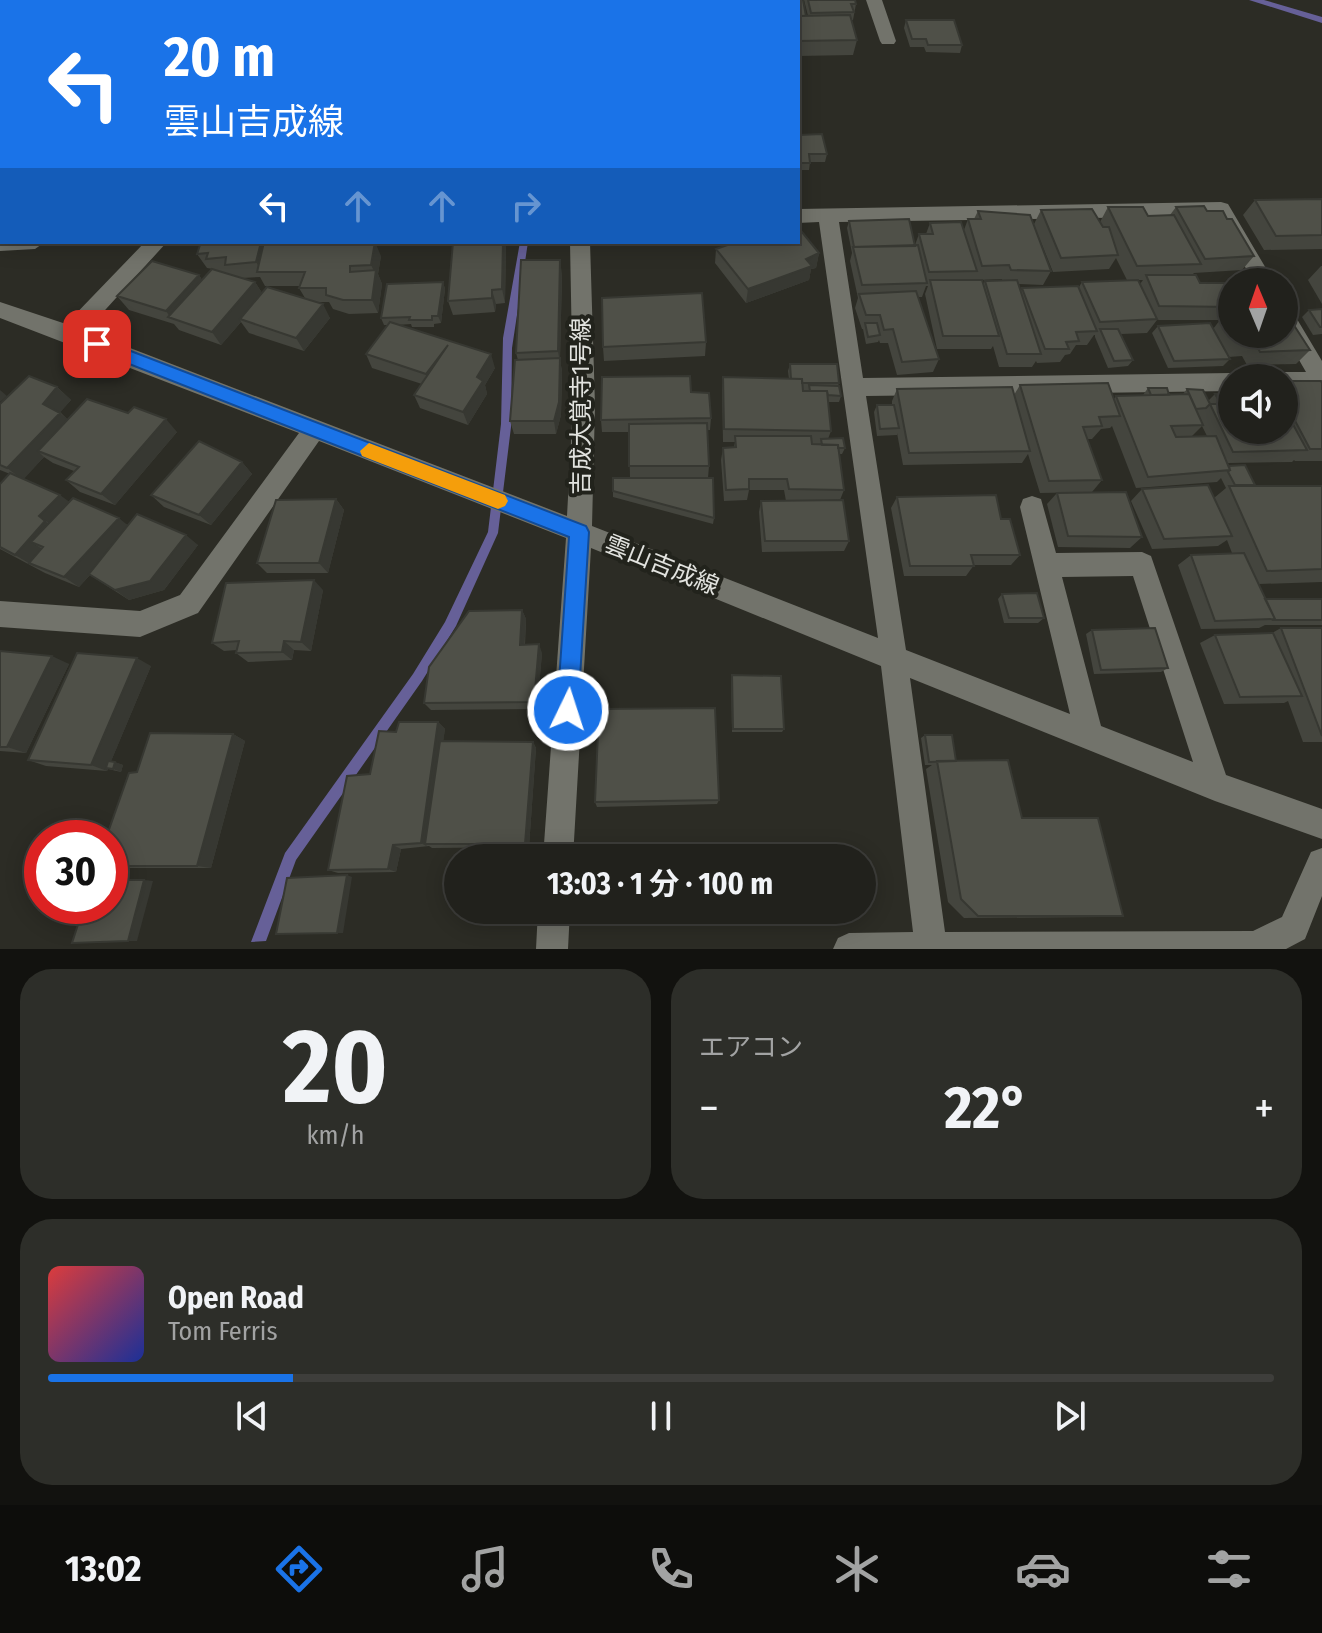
<!DOCTYPE html>
<html lang="ja">
<meta charset="utf-8">
<style>
:root{--surface:#21211c;--page:#2d2e29;--text:#f1f3f6;--muted:#a2a3a3;--line:#3e3e3b;--accent:#1a73e8}
body{margin:0;font-family:"Fira Sans Condensed","Noto Sans JP",sans-serif;background:var(--page);color:var(--text);height:100vh;display:flex;flex-direction:column;font-size:30px;white-space:nowrap}
*{box-sizing:border-box;margin:0}
p{font-size:26px;color:var(--muted)}
.icon{flex:none;width:44px;height:44px;fill:none;stroke:currentColor;stroke-width:2;stroke-linecap:round;stroke-linejoin:round}
.map{position:relative;height:949px;overflow:hidden}
.panel{display:flex;flex-direction:column;gap:20px;padding:20px;background:#12120f;flex:1}
.panel>*{flex:none}
.hud{position:absolute;left:0px;top:0px;width:800px;height:244px;box-shadow:0 4px 20px #0003,0 0 0 2px var(--line);background:#1a73e8;color:#fff;overflow:hidden}
.needle{width:52px;rotate:358deg}
.tools{position:absolute;left:1218px;top:268px;display:grid;gap:16px}
.tools a{display:grid;place-items:center;width:80px;height:80px;border-radius:50%;background:var(--surface);box-shadow:0 4px 20px #0003,0 0 0 2px var(--line);font-size:40px}
.speed{position:absolute;left:24px;top:820px;display:flex;gap:16px;font-size:40px;font-weight:700;text-align:center}
.speed>*{display:grid;place-content:center;width:104px;height:104px;border-radius:50%;background:var(--surface);box-shadow:0 4px 20px #0003,0 0 0 2px var(--line);line-height:1}
.speed .limit{border:12px solid #d22;background:#fff;color:#111}
.pin{position:absolute;display:grid;place-items:center;width:68px;height:68px;color:#fff;margin:-34px;border-radius:16px;box-shadow:0 4px 12px #0006}
.me{position:absolute;width:88px;margin:-44px;rotate:4deg;stroke-linejoin:round;filter:drop-shadow(0 0 6px #0008)}
.turn{display:flex;align-items:center;gap:28px;height:168px;padding:0 32px;font-size:36px}
.turn .icon{width:104px;height:104px;stroke-width:2.5}
.turn b{display:block;font-size:56px;line-height:68px}
.lanes{display:flex;align-items:center;height:76px;padding:0 32px;background:#0003;justify-content:center;gap:40px;direction:ltr}
.lanes .off{opacity:.35}
.big{font-size:60px;font-weight:700;line-height:1.1}
.panel .tile{flex:1;display:flex;flex-direction:column;justify-content:center;gap:12px;min-width:0;padding:0 28px;border-radius:32px;background:var(--page)}
.panel .dial{align-items:center;gap:0}
.dial b{font-size:104px;line-height:1}
.song{display:flex;align-items:center;gap:24px}
.cover{width:96px;height:96px;border-radius:12px;background:linear-gradient(135deg,hsl(0 70% 55%),hsl(230 70% 35%))}
.played{height:8px;border-radius:4px;background:linear-gradient(90deg,var(--accent) 20%,var(--line) 20%)}
.keys{display:flex;justify-content:space-around;direction:ltr}
.heat{display:flex;justify-content:space-between;align-items:center;font-size:44px;direction:ltr}
.panel .tiles{flex:1;display:grid;gap:20px;grid-template-columns:1fr 1fr}
.tile:last-child{grid-column:span 2}
.trip{position:absolute;left:444px;top:844px;width:432px;height:80px;border-radius:40px;background:var(--surface);box-shadow:0 4px 20px #0003,0 0 0 2px var(--line);font-weight:700;line-height:80px;text-align:center}
.tab-bar{display:flex;height:128px;justify-content:space-around;align-items:center;background:#0d0d0b;color:var(--muted)}
.tab-bar .icon{width:56px;height:56px}
.tab-bar .current{color:var(--accent)}
.tab-bar b{font-size:36px;color:var(--text)}
.map>svg:first-child{display:block}
</style>
<div class="map">
<svg width="1322" height="949" viewBox="0 0 1322 949">
<rect width="100%" height="100%" fill="#2c2c25"/>
<path fill="#666098" d="M520 242H528L512 348 511 427 498 533 456 626 422 681 296 860 266 941 251 942 285 853 413 674 445 622 488 532 501 424 503 338Z"/>
<g fill="none" stroke-linecap="round" stroke-linejoin="round">
<path fill="#666098" fill-rule="evenodd" d="M53 0H63L62 2H52Z
M1249 0H1264L1322 17V23Z
M0 98H2V106H0Z"/>
<path fill="#72736b" fill-rule="evenodd" d="M76 0H92L75 2Z
M546 0H562V2H546Z
M676 0H692V2H676Z
M866 0H882L896 41 894 44H882L880 41Z
M2 137V151L0 152V138Z
M1221 202 1228 204 1274 282H1254L1215 216 839 222 863 378 1232 373 1241 378H1232V391L866 396 906 650 1070 714 1020 507 1023 499 1032 496 1041 499 1056 553 1142 552 1151 556 1226 775 1322 809V839L1215 801 910 678 945 932 1253 931 1282 917 1311 852 1322 848V896L1305 939 1286 949H833L838 938 849 933 913 932 881 666 591 548 573 858H543L566 538 319 441 198 613 140 637 0 627V601L140 611 180 595 299 433 0 318V302L66 324 145 242H167L86 331 567 516 573 405 570 242H590L595 405 592 526 878 638 819 222 798 223V209ZM1133 576 1193 762 1101 726 1062 577Z
M0 237 2 242H45L35 249 0 251Z
M1284 307 1291 309 1322 361V390H1284V378H1274L1284 372H1306L1284 334Z
M538 910H570L568 949H536Z"/>
</g>
<path fill="#44453e" fill-rule="evenodd" d="M0 0H44L46 2H2V27H0Z
M767 0H803L806 16H808L804 0H855L856 4 853 20H851L857 40 853 55 798 56V2H767Z
M906 20 962 45 960 53 926 52 924 47H910L904 28Z
M798 135 827 154 825 162H810L809 170H798Z
M0 156H2V210H0Z
M1322 199V249L1264 250 1243 215 1255 200Z
M1108 207 1148 216 1170 215 1176 207 1207 211 1227 219 1254 256 1242 270 1194 273 1192 275 1200 283H1232V334H1284L1310 350 1296 364 1247 365 1242 356 1229 357 1230 359 1223 366 1168 368 1152 333 1158 326 1213 329 1220 320H1157L1147 333 1121 334 1133 360 1128 366 1108 368 1095 337V335H1094L1087 345H1076L1070 354 1065 355 1060 362 1037 363 1036 361 1032 367H999L993 346 991 349H937L925 294 928 286H926L922 297H918L939 359 933 372 897 375 888 343H880L879 340 878 342 866 344 863 329H862L855 308 858 298 850 261 852 253 847 228 849 221 915 245 919 234H926L930 223 964 230 968 219H974L978 211 1034 224 1041 210 1100 222ZM1036 230 1053 272 1109 269 1116 258 1127 280H1143L1140 284 1082 282 1079 287 1022 288 1021 291 1019 284 1043 285 1051 271ZM1002 279V280L985 281 983 285 978 280Z
M333 242V243L381 256 378 274 382 284 378 313 349 314 333 309 329 302H316L330 318 304 351 249 333 241 322 221 345 179 330 174 324 129 310 117 296 199 275 202 280 213 269 207 268 197 254ZM260 277 265 286H300L299 288 305 298 262 293 255 282 242 278Z
M453 242H506L505 303 496 304 495 312 453 315 448 301Z
M724 242H798L819 253 816 268 811 269 809 280 746 303 715 263 716 249 726 246Z
M1321 266H1322V304L1308 280Z
M562 274 560 359 562 372 561 415 556 434H514L510 421 518 360 516 353Z
M443 282 445 289 441 323 434 324V327H412L411 324 397 325 495 368 485 385 487 394 468 425 420 408 414 395 422 384 372 368 366 354 388 325H384L381 318Z
M1322 309V334L1313 335 1302 317 1309 310Z
M706 342 705 356 604 361 603 347Z
M790 364 839 383 838 386 841 396 839 402H828L831 431 828 439 845 448 842 454H839L844 490 840 500 849 541 844 551 762 552 759 512 761 501H786L784 490H749L747 500 724 501 721 460 723 448 734 447 735 442H723L722 390 723 377 789 379 788 371Z
M1284 381 1322 383V461H1295L1294 460 1292 462 1228 463 1229 466 1255 485 1322 486V582L1259 584 1265 599H1322V625H1265L1259 628 1201 629 1178 565 1191 555 1232 553 1227 540 1218 546 1152 549 1131 501 1142 489 1214 498 1226 488 1221 478 1217 482 1136 488 1112 426 1110 428 1101 429 1092 439H1087L1102 480 1092 492 1040 493 1028 454 1022 463 903 465 897 433V435L877 436 874 412 877 405H892V401L897 389 1014 395 1020 385 1114 399 1116 396 1143 395 1148 388 1169 395 1183 394 1187 389 1208 401 1215 394 1284 430ZM1202 426 1207 436 1191 437Z
M57 387 71 400 60 412 68 420 177 432 115 505 80 492 66 480 74 471 53 463 44 457 23 479 69 502 128 525 198 545 164 590 129 600 90 575 79 587 45 573 0 549V484L10 474 0 470V404Z
M691 392 711 418 710 430H707L709 466 708 478H630L629 432H602L601 420Z
M242 462 252 474 211 525 164 507 151 495Z
M613 491 714 518 713 524 613 497Z
M1057 493 1142 537 1130 548 1058 547 1047 504Z
M897 497 1001 519 1020 555 1011 565H974L966 576H904L891 508Z
M336 499 344 510 328 573H267L257 563Z
M323 590 311 651 294 650 292 660 248 662 236 653 237 650 224 651 212 643Z
M1002 594 1044 618 1038 623H1004L998 599Z
M522 610 526 619 525 645 542 653 537 709 431 710 424 703Z
M1281 628H1322V742H1303L1288 701 1284 703 1224 704 1200 643 1215 635 1272 633Z
M1092 630 1168 668 1161 672 1094 674 1086 634Z
M0 651 69 664 26 753 0 751Z
M151 666 111 761 123 765 121 772 108 769 107 771 46 766 28 760Z
M732 675 784 729 782 732H732L731 679Z
M438 722 445 729 443 741 533 742 536 748 529 847 432 848 429 846 401 849 396 872 338 873 328 870 370 774 396 732Z
M233 734 245 741 211 868H110V838L137 772Z
M925 735 1022 818 1123 916 1103 917 964 918 948 902 926 769 932 765H925L921 738Z
M719 800 717 804 597 807 595 802Z"/>
<path fill="#373832" d="M32 0H44L46 2H30Z
M2 42V74L0 77V45Z
M261 242H272L262 272 256 262Z
M375 242 381 256 378 274 382 284 378 313 372 300 376 275 371 265Z
M503 242H506L505 303 502 289Z
M819 253 816 268 811 269 809 280 746 303 748 289 806 259Z
M560 260 562 274 560 359 562 372 561 415 556 434 554 421 560 363 558 351Z
M199 275 208 289 170 317 166 311Z
M255 282 264 296 240 319 241 322 221 345 212 332Z
M443 282 445 289 441 323 438 316Z
M492 290 496 304 495 312 492 298Z
M323 304 330 318 304 351 296 338Z
M491 354 495 368 485 385 487 394 468 425 463 412 477 377Z
M57 387 71 400 57 416 43 404Z
M0 390 7 396 0 402Z
M60 413 74 425 38 451 44 457 23 480 7 468Z
M166 419 177 432 115 505 101 494Z
M242 462 252 474 211 525 199 515Z
M60 495 75 506 54 527 39 516Z
M336 499 344 510 328 573 319 563Z
M119 518 132 529 79 587 64 577Z
M45 521 60 532 31 542 44 550 32 565 15 555Z
M186 535 198 545 164 590 129 600 115 590Z
M314 580 323 590 311 651 301 642Z
M522 610 526 619 524 653 520 645Z
M284 641 294 650 292 660 282 652Z
M539 644 542 653 537 709 534 702Z
M52 656 69 664 26 753 7 747Z
M137 658 151 666 107 771 91 765Z
M438 722 445 729 429 844H425L428 847 421 843Z
M233 734 245 741 211 868 197 866Z
M533 742 536 748 529 847 525 844Z
M115 762 123 765 121 772 113 769Z
M393 845 401 849 396 872 388 869Z
M347 875 352 877 343 933H337Z
M144 880 153 881 137 941H128Z"/>
<path fill="#4f5048" stroke="#373832" stroke-width="2" d="M0 0H32L30 2H2V12H0Z
M700 0H766V2H701Z
M769 0H803L806 16H798V2H769Z
M808 0H855L856 4H851L854 12 811 13Z
M850 15 857 40 798 41V16Z
M906 20H954L962 45H928L926 39H912Z
M822 134 827 154H809L810 163H798V135Z
M0 156H2V195H0Z
M1322 199V235L1276 236 1255 200Z
M1204 206 1207 211H1223L1227 219H1232L1254 256 1205 259 1176 207Z
M1108 207H1143L1148 216 1174 215 1201 264 1137 266Z
M1092 209 1103 227H1109L1118 255 1061 258 1041 210Z
M978 211 1030 215 1051 271 1011 270 1009 265 982 266 968 219H981Z
M909 219 915 246 854 247 849 221Z
M961 222 977 271 929 272 919 234H933L930 223Z
M802 232 819 253 806 259 812 266 748 289 716 249 736 242H798V234Z
M201 242H261L256 262 225 265 226 257 206 259 208 253 197 254Z
M264 242H324V244L375 242 371 265 350 266V272L376 270 372 300H343L326 295V288H299L305 272H257Z
M453 242H503L502 289 492 290V298L448 301Z
M918 245 927 283 862 285 853 247Z
M521 260H560L558 351 516 353Z
M152 261 199 275 166 311 117 296Z
M212 269 255 282 212 332 168 317Z
M1146 275H1196L1200 283H1232V307L1159 306Z
M930 280H982L999 336H943Z
M1017 280 1041 354H1007L985 281Z
M1138 280 1157 319 1100 322 1082 282Z
M443 282 438 316H432V320H409L410 317 381 318 387 284Z
M1078 286 1097 331 1076 332 1079 341 1066 342 1069 349H1045L1022 288Z
M267 287 323 304 296 338 240 319Z
M916 291 939 359 902 362 893 329 884 330 880 315H866L859 294Z
M702 293 706 342 603 347 602 298Z
M1322 309V327H1320L1309 310Z
M1284 313H1286L1310 350 1260 352 1255 342 1240 344 1234 334H1284Z
M1232 315V330L1224 316Z
M390 322 491 354 477 377 483 381 463 412 414 395 448 345 426 374 366 354Z
M865 323H877L880 335 868 337Z
M1210 323 1230 359 1174 361 1158 326Z
M1100 329H1118L1133 360 1114 361Z
M560 358 559 402 554 421H510L515 360Z
M790 364H837L839 383H802V379H791Z
M29 376 57 387 43 404 60 413 7 468 0 465V404Z
M690 376 691 392 709 393 711 418 601 420 602 377Z
M723 377 802 379 803 391H827L831 431 724 429Z
M1284 381H1321L1322 383V449H1310L1284 400Z
M1108 383 1120 416 1099 417 1102 426 1083 427 1102 480 1049 481 1020 385Z
M809 385 839 386 841 396 828 395 827 391H810Z
M1012 387 1030 451 909 453 897 389Z
M1148 388H1167L1169 395H1151Z
M1187 389 1203 390 1210 404 1206 408 1196 409Z
M1189 394 1203 425 1171 426 1176 437 1216 436 1230 470 1148 477 1116 396Z
M1215 394H1232V430H1284V408L1307 450 1233 452 1210 404H1221Z
M87 399 128 413 134 407 166 419 101 494 66 480 79 467 38 451Z
M877 405H894L899 428 880 429Z
M707 423 709 466H629V424Z
M735 436H811L812 444 838 445 844 490 789 489 787 479H749V489L726 490 723 448 736 447Z
M843 438 845 448H838V445H822L821 439Z
M199 441 242 462 199 515 151 495Z
M1245 465 1255 485H1235L1228 472 1230 470 1229 466Z
M10 473 60 495 39 516 45 521 15 555 0 547V484Z
M613 478H713L714 518 613 491Z
M1208 485 1232 536 1164 539 1142 489Z
M1229 486H1322V569L1267 571Z
M1126 492 1142 537 1068 536 1057 493Z
M996 495 1001 519H1010L1020 555H971L974 566H910L897 497Z
M73 498 119 518 64 577 29 563 43 547 31 542Z
M336 499 319 563H257L276 500Z
M843 500 849 541H765L761 501Z
M137 514 186 535 150 581 115 590 89 574Z
M1244 553 1275 619 1215 621 1191 555Z
M314 580 301 642 284 641 282 652 236 653 239 641 212 643 226 583Z
M1037 593 1044 618H1009L1002 594Z
M1265 599H1322V620H1274L1275 619Z
M522 610 520 645 539 644 534 702 424 703 429 667 469 611Z
M1155 628 1168 668 1101 670 1092 630Z
M1281 628H1322V736Z
M1273 633 1302 696 1240 697 1215 635Z
M0 651 52 656 7 747H0Z
M77 653 137 658 91 765 28 760Z
M732 675 781 676 784 729H733Z
M715 708 719 800 595 802 599 709Z
M399 722H438L421 843 393 845 388 869 328 870 347 776 370 774 379 731 396 732Z
M150 733 233 734 197 866H110V838H106L129 773 137 772Z
M925 735H952L956 761 929 762Z
M440 741 533 742 525 844H425Z
M1008 760 1022 818H1098L1123 916H978L961 899 937 761Z
M108 761 115 762 113 769 106 768Z
M347 875 337 933 276 934 287 878Z
M110 880H144L128 941 72 943 84 906H110Z"/>
<path fill="#1a73e8" stroke="#114b97" stroke-width="2" d="M97 338 586 526 589 532 578 710 575 717 568 721 560 717 557 710 569 537 91 349 89 344 91 340Z"/>
<path fill="#f59e0b" d="M369 443 505 495 508 501 505 506 498 509 362 456 360 451Z"/>
<g text-anchor="middle" dominant-baseline="central" stroke-width="8" stroke-linejoin="round" paint-order="stroke">
<g font-size="24" fill="#e2e3df" stroke="#22231c">
<text transform="translate(581 406) rotate(-90)">吉成大覚寺1号線</text>
<text transform="translate(662 565) rotate(22)">雲山吉成線</text>
</g>
</g>
</svg>
<div class="tools">
<a><svg class="needle" viewBox="-14 -14 28 28"><path d="M0-13l5 13h-10z" fill="#e53935"/><path d="M0 13l5-13h-10z" fill="#a2a3a3"/></svg></a>
<a><svg class="icon" aria-label="sound" viewBox="0 0 24 24"><path d="M4 9h4l5-4v14l-5-4H4zM17 9q2 3 0 6"/></svg></a>
</div>
<div class="speed"><div class="limit">30</div></div>
<div class="pin" style="left:97px;top:344px;background:#d93025"><svg class="icon" aria-label="arrive" viewBox="0 0 24 24"><path d="M6 21V4h12l-3 4 3 4H6"/></svg></div>
<svg class="me" style="left:568px;top:710px" viewBox="-20 -20 40 40"><circle r="17" fill="#1a73e8" stroke="#fff" stroke-width="3"/><path d="M0-11L8 9 0 5-8 9z" fill="#fff"/></svg>
<div class="trip">13:03 · 1 分 · 100 m</div>
<div class="hud">
<div class="turn"><svg class="icon" aria-label="left" viewBox="0 0 24 24"><path d="M17 20v-9H6M10 6l-5 5 5 5"/></svg><div><b>20 m</b>雲山吉成線</div></div>
<div class="lanes"><svg class="icon" aria-label="left" viewBox="0 0 24 24"><path d="M17 20v-9H6M10 6l-5 5 5 5"/></svg><svg class="icon off" aria-label="ahead" viewBox="0 0 24 24"><path d="M12 20V5M6 11l6-6 6 6"/></svg><svg class="icon off" aria-label="ahead" viewBox="0 0 24 24"><path d="M12 20V5M6 11l6-6 6 6"/></svg><svg class="icon off" aria-label="right" viewBox="0 0 24 24"><path d="M7 20v-9h11M14 6l5 5-5 5"/></svg></div>
</div>
</div>
<section class="panel">
<div class="tiles">
<div class="tile dial"><b>20</b><p>km/h</p></div>
<div class="tile"><p>エアコン</p>
<div class="heat"><a>−</a><b class="big">22°</b><a>+</a></div>
</div>
<div class="tile">
<div class="song"><i class="cover"></i><div><b>Open Road</b><p>Tom Ferris</p></div></div>
<div class="played"></div>
<div class="keys"><svg class="icon" aria-label="previous" viewBox="0 0 24 24"><path d="M18 5L8 12l10 7zM5 5v14"/></svg><svg class="icon" aria-label="pause" viewBox="0 0 24 24"><path d="M8 5v14M16 5v14"/></svg><svg class="icon" aria-label="next" viewBox="0 0 24 24"><path d="M6 5l10 7-10 7zM19 5v14"/></svg></div>
</div>
</div>
</section>
<nav class="tab-bar">
<b>13:02</b>
<svg class="icon current" aria-label="directions" viewBox="0 0 24 24"><path d="M12 3l9 9-9 9-9-9zM9 14v-3h6M13 9l2 2-2 2"/></svg>
<svg class="icon" aria-label="music" viewBox="0 0 24 24"><path d="M9 18V5l10-2v13"/><circle cx="6" cy="18" r="3"/><circle cx="16" cy="16" r="3"/></svg>
<svg class="icon" aria-label="phone" viewBox="0 0 24 24"><path d="M5 4h4l2 5-3 2q2 4 5 5l2-3 5 2v4C11 20 4 13 5 4z"/></svg>
<svg class="icon" aria-label="climate" viewBox="0 0 24 24"><path d="M12 3v18M4 7l16 10M4 17L20 7"/></svg>
<svg class="icon" aria-label="car" viewBox="0 0 24 24"><path d="M5 17H2v-5l4-1 3-4h7l3 4 3 1v5h-3M9 17h6M6 11h13"/><circle cx="7" cy="17" r="2"/><circle cx="17" cy="17" r="2"/></svg>
<svg class="icon" aria-label="filters" viewBox="0 0 24 24"><path d="M4 7h16M4 17h16"/><circle cx="9" cy="7" r="2"/><circle cx="15" cy="17" r="2"/></svg>
</nav>
